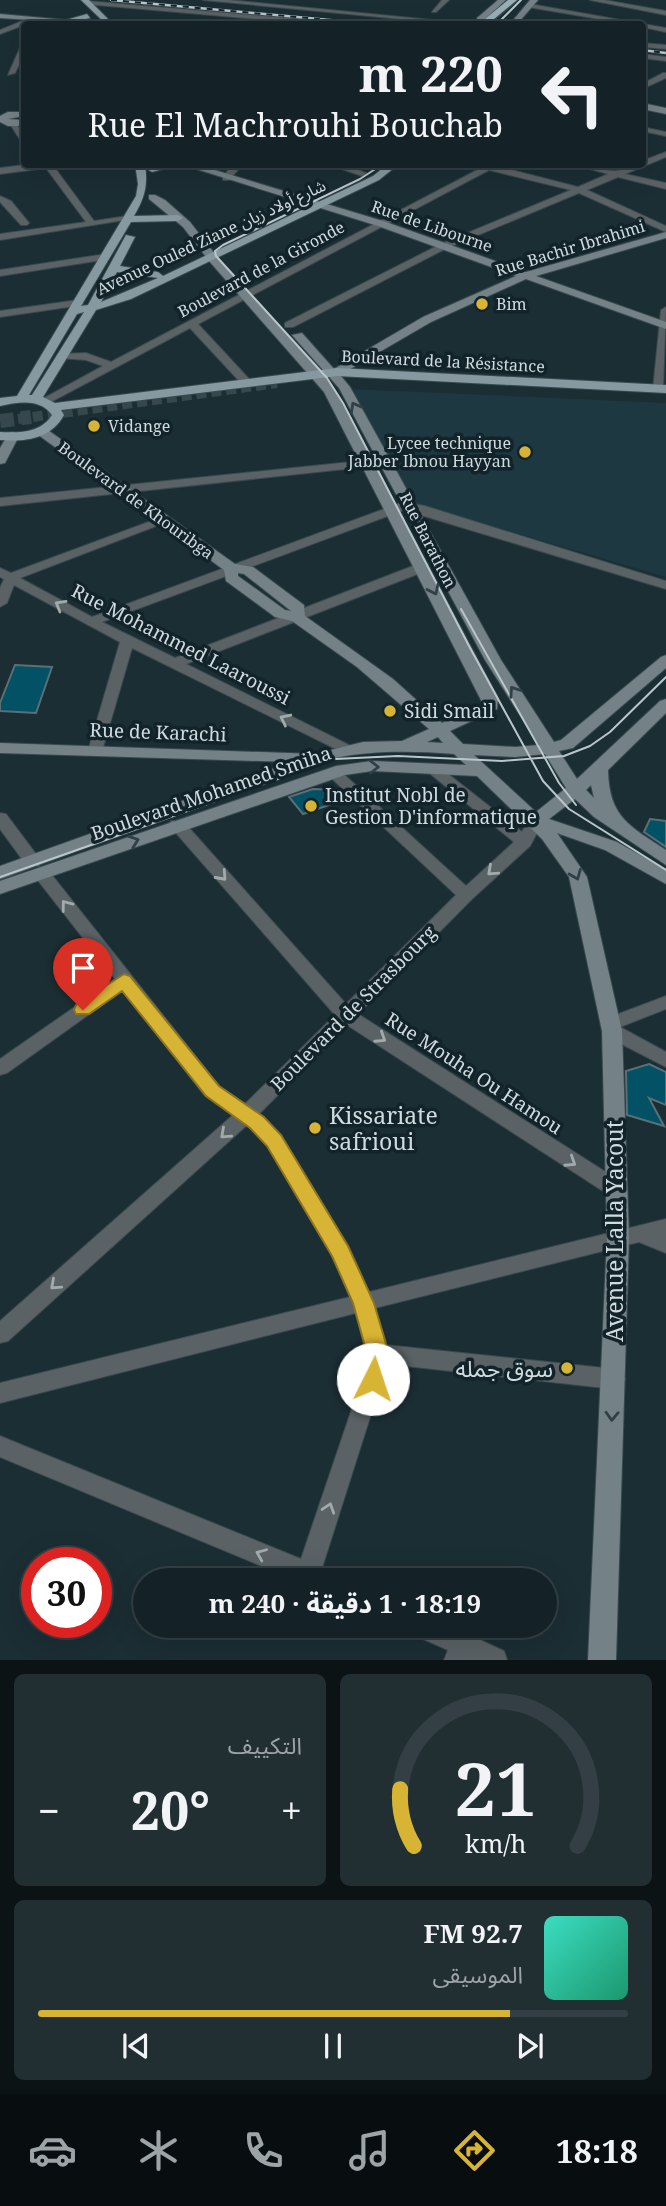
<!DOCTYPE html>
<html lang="ar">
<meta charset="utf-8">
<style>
:root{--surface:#142227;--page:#212f33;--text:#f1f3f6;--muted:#9da4a7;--line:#333f44;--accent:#d8b434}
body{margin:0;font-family:"Noto Serif","Noto Sans Arabic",serif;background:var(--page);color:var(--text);direction:rtl;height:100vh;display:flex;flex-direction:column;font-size:26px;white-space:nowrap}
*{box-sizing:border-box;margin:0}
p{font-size:23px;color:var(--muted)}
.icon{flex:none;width:38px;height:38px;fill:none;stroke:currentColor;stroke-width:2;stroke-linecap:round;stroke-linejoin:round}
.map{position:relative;height:1660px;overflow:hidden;direction:ltr}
.drawer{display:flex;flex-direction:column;gap:14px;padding:14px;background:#0b1315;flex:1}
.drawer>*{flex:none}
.guide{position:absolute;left:21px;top:21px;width:625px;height:147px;border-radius:7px;box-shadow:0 7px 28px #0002,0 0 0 2px var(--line);direction:rtl;background:#142227;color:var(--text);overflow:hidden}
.speed{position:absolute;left:21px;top:1547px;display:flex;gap:14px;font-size:35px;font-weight:700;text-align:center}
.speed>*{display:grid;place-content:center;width:91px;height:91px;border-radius:50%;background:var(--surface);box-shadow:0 7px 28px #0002,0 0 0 2px var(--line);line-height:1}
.speed .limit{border:10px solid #d22;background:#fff;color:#111}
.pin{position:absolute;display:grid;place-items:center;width:60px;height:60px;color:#fff;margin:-72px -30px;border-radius:50% 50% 50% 0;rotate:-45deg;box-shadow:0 0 7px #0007}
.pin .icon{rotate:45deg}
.me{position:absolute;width:77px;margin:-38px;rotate:4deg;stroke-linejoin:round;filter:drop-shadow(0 0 5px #0008)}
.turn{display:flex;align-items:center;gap:24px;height:147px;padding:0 28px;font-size:32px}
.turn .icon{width:91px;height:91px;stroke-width:2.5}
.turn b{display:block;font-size:49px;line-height:60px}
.big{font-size:52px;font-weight:700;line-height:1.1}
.drawer .tile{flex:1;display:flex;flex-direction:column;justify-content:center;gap:10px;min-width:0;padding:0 24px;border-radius:10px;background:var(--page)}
.drawer .dial{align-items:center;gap:0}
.dial svg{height:182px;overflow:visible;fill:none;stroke:var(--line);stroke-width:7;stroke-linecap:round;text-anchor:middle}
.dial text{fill:var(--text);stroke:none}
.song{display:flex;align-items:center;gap:21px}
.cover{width:84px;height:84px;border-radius:10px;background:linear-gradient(135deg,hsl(170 70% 55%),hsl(160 70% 35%))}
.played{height:7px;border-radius:4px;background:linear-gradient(90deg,var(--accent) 80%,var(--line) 80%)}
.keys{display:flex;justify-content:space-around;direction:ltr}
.heat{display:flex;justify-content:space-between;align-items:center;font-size:38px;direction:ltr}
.drawer .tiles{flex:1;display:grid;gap:14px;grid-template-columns:1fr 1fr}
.tile:last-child{grid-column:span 2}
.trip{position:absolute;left:133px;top:1568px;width:424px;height:70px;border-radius:35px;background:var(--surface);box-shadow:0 7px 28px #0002,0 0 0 2px var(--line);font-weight:700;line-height:70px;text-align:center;direction:rtl}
.tab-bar{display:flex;height:112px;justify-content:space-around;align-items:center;background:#080e10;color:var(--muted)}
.tab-bar .icon{width:49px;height:49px}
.tab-bar .selected{color:var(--accent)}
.tab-bar b{font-size:32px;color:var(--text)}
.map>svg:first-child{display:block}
</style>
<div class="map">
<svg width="666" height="1660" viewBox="0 0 666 1660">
<rect width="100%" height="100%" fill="#1b2e34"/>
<path fill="#1e3841" d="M349 389 666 403V577L410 502Z"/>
<path fill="#025164" stroke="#5a6f76" stroke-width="2" d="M15 665 52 667 36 713 0 711V703Z
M313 789 337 790 349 798 303 814 289 797Z
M650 819 666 821V847L644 832Z
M649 1064 666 1072V1105L649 1098 664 1126 627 1115 626 1071Z"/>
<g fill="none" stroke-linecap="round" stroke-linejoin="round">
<path stroke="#36484e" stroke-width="10" stroke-dasharray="10 5" stroke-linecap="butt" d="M18 419 277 383"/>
<path stroke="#36484e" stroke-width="14" stroke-dasharray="14 7" stroke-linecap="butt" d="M0 421 31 417"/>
<defs>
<path id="street" d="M203 0H228L473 24H453Z
M442 0H449L436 12H432Z
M590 0H604L666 11V15Z
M87 1 331 22 334 24H313L85 4Z
M530 4 666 28V32L642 27V24H628L528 7Z
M30 18H34L35 24 29 23 0 34V30Z
M642 43 666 45V49L642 47Z
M24 46V54L15 73 8 75 20 48Z
M642 54 666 57V61L642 58Z
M663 73H666V78L642 89V84Z
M14 122 24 134V141H21L10 124Z
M642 127 666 132V136L642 131Z
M666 152V157L625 174 666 183V189L618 177 587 190 666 226V232L579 193 447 248 293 327H285V323L441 244 571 190 489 170 198 324 250 380V384H242L190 328 47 404 37 402 103 366 86 360 59 358V354L86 353 111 362 481 168V164H498L496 166 578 187 608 174 572 164C587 164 599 170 614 171 623 171 632 164 642 164V161Z
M32 164H52L94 221 127 216 131 219 0 240V234L86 222 46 168 0 174V168Z
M234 164H243L229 180H223V176Z
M327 164H342L366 173 362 176Z
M0 196 11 201 29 223 27 225H21L0 202Z
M106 254 109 255V259L0 276V270Z
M78 300 83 303 82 305 0 317V311Z
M666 307 663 389 658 392 653 389 661 310Z
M370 460 374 462V466L0 506V498Z
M403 502 425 506 666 581V589L404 510 102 622 175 658 418 564H428V570L186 664 351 746 353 749 346 754 132 648 102 751 100 754H90L88 751 120 642 14 585 7 603 0 607V588L4 579 0 577V568L11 573 162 517 166 516 172 520 20 578 92 617Z
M433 764 438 766 522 832 530 816 536 815 544 820 530 846 472 899 358 1014 623 1183 626 1189 623 1195 616 1197 609 1195 347 1025 259 1114 281 1135 348 1246 369 1292 666 1219V1253L639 1242 375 1308 386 1345 614 1369 622 1372 625 1379 622 1386 614 1389 387 1364 322 1568 332 1572 335 1580H295L0 1457V1436L301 1559 362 1379 367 1354 356 1313 0 1403V1383L350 1297 332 1255 267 1145 247 1125 8 1341 0 1343V1321L233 1115 205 1096 123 990 7 1073 0 1075V1059L115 979 36 878 34 874 42 869 48 870 219 1086 245 1104 335 1015 169 825 171 821H183L346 1004 456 895 328 775 325 772 328 769H338L466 886 514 842 428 772 425 769 428 766Z
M0 813 6 814 39 858 41 862 39 866H27L0 829Z
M666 996V1009L620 1027 666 1052V1067L606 1036 602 1024 605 1019Z
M411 1626H450L504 1651 507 1660H444L448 1650 414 1635Z"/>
<path id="secondary" d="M498 0H506L485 19 489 24 477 22V18Z
M530 0H538L517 24H510Z
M0 14 89 22 93 24 0 18Z
M642 103 666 108V114L642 109Z
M8 112H24V116L8 119 24 120V126H8L0 122V116Z
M180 164H195L386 222 526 272 666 232V238L536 276 666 322V329L526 279 431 322 340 375 350 387 501 660 554 742 561 740 661 657 666 655V668L573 748 559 751 577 779 660 701 666 699V713L608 770C609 818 630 826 666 850V865L594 817 575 799 549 819 617 842 666 870V884L605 850 557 833 587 877 622 1031 629 1237 616 1660H588L607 1237 602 1031 569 877 542 839 477 776 372 771 345 775 0 894V881L336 766 372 761 466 765 454 754C413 751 375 750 334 758L0 879V866L291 762 0 753V743L315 754 363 742 402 741 429 729 357 667 292 621 275 617 226 581 224 570 37 434V428H45L235 564 253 567 304 605 305 616 393 679 442 723 483 704 324 392 210 262 183 227 149 199V195H155L165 200 190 222 218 258 321 371 336 392 498 698 497 709 450 731 463 744 515 747 539 745 485 660 339 388 292 335 302 333 334 369 423 317 516 276 378 226ZM238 573 244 574 291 611 285 610 238 576ZM438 737 443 743 427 742ZM545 754 566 788 536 812 474 755 515 757ZM591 785 594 798 586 790Z
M13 432 19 436 5 463 0 464V448L9 433Z"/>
<path id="primary" d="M81 0H89L113 24H106Z
M87 14 90 18 63 24 59 22Z
M135 164H145C148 186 145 197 134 216L178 215 183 218 178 221 131 222 81 306 88 305 126 235 135 237 120 266 158 272 163 276 373 176 388 164H399L379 180 131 299 96 310 43 397 55 403 337 368 666 385V393L337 376 61 410 64 415C51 439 25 442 0 440V432C19 433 41 433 52 415 40 398 18 402 0 406V398L17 396 136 196 138 184ZM117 272 158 278 101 302ZM84 312 32 395H29L77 314Z
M161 164H182L152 172 147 169Z"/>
<path id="highway" d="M508 0H517L488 24H479Z"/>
</defs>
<use href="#street" stroke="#384a4f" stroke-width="2"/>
<use href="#secondary" stroke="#384a4f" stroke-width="2"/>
<use href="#primary" stroke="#384a4f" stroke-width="2"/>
<use href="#highway" stroke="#384a4f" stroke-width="3"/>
<use href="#street" fill="#5a6265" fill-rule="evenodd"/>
<use href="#secondary" fill="#748186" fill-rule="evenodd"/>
<use href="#primary" fill="#8799a0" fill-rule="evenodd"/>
<use href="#highway" fill="#99afb7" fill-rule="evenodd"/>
<path stroke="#bac6ca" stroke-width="2" d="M497 24 521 0
M383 164 360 179 223 245 215 251 216 256 327 378 343 403 469 646 543 781 569 809 666 870
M461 609 559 783 576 805
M0 877 335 759 398 756 502 761 564 756 590 746 610 732 666 677"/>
<defs>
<path id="rail" d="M111 0 373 24
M642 50 666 53"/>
</defs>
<use href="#rail" stroke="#bac6ca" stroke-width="2.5"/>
<use href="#rail" stroke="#12242a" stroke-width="2" stroke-dasharray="6" stroke-linecap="butt"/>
</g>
<defs><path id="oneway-chevron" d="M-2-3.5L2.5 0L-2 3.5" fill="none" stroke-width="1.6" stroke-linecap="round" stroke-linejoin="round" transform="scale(1.75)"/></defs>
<g stroke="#2f4046">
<use href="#oneway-chevron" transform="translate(355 407) rotate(-119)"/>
<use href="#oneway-chevron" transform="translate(434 590) rotate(64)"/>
<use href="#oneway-chevron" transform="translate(514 691) rotate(-124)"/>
<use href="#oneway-chevron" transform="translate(374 767)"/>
<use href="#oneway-chevron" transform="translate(134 841) rotate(-20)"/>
<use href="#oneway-chevron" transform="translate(576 875) rotate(68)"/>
<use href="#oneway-chevron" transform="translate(612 1416) rotate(92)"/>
</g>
<g stroke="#a1abae">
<use href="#oneway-chevron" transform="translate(60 605) rotate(-150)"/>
<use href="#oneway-chevron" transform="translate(285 719) rotate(-154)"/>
<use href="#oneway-chevron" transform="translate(492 871) rotate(138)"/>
<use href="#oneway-chevron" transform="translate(222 876) rotate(48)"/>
<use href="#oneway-chevron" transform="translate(66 905) rotate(-127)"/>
<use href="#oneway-chevron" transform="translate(381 1038) rotate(33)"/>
<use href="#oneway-chevron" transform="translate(225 1134) rotate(138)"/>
<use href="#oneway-chevron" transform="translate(571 1162) rotate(33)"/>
<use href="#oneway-chevron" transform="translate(55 1285) rotate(138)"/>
<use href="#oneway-chevron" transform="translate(329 1508) rotate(-72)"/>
<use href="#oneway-chevron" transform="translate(261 1554) rotate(-157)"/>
</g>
<path fill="#d8b434" stroke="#8c7522" stroke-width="2" d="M124 974 130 976 219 1086 264 1117 281 1135 348 1246 374 1303 389 1354 381 1386 373 1389 365 1386 362 1379 367 1354 353 1303 332 1256 267 1146 250 1128 206 1096 122 991 89 1014H76L74 1010 76 1005Z"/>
<g fill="#d8b434" stroke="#12242a" stroke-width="2.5">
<circle cx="482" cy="304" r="7"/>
<circle cx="94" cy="426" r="7"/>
<circle cx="525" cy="452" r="7"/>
<circle cx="390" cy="711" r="7"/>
<circle cx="311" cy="806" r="7"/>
<circle cx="315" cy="1128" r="7"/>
<circle cx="567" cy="1368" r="7"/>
</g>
<g text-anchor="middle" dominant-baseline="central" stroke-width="7" stroke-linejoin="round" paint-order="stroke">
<g font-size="16" fill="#d0dbdf" stroke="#12242a">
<text transform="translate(432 226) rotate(19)">Rue de Libourne</text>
<text transform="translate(211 237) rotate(-25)">Avenue Ouled Ziane شارع أولاد زيان</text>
<text transform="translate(570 248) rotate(-17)">Rue Bachir Ibrahimi</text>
<text transform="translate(261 269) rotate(-28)">Boulevard de la Gironde</text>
<text transform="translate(443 361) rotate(3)">Boulevard de la Résistance</text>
<text transform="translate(136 500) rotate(36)">Boulevard de Khouribga</text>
<text transform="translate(428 540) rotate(63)">Rue Barathon</text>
</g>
<g font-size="16" fill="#d0dbdf" stroke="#12242a" text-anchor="start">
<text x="496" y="304">Bim</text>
<text x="108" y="426">Vidange</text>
<text x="511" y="443" text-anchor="end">Lycee technique<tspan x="511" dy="18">Jabber Ibnou Hayyan</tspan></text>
</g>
<g font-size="19" fill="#d0dbdf" stroke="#12242a">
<text transform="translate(181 644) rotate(27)">Rue Mohammed Laaroussi</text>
<text transform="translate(158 732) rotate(2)">Rue de Karachi</text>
<text transform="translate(211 793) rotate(-19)">Boulevard Mohamed Smiha</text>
<text transform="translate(353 1008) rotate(-45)">Boulevard de Strasbourg</text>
<text transform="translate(474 1073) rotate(33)">Rue Mouha Ou Hamou</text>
</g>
<g font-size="19" fill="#d0dbdf" stroke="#12242a" text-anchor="start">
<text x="404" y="711">Sidi Smail</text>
<text x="325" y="795">Institut Nobl de<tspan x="325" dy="22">Gestion D'informatique</tspan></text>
</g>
<g font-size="23" fill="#d0dbdf" stroke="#12242a" text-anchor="start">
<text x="329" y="1115">Kissariate<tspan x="329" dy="26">safrioui</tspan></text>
<text x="553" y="1368" text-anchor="end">سوق جمله</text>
</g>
<g font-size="23" fill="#d0dbdf" stroke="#12242a">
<text transform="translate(614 1231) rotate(-90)">Avenue Lalla Yacout</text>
</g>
</g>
</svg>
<div class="speed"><div class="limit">30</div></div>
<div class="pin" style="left:83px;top:1010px;background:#d93025"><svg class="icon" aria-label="arrive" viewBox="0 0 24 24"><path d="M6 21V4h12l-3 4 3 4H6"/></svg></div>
<svg class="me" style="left:373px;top:1379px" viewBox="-20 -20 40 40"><circle r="19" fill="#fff"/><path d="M0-13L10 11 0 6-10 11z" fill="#d8b434"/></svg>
<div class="trip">18:19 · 1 دقيقة · 240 m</div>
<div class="guide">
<div class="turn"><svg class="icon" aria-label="left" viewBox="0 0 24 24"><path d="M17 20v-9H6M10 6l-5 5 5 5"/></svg><div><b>220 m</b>Rue El Machrouhi Bouchab</div></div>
</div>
</div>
<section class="drawer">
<div class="tiles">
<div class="tile dial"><svg viewBox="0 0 100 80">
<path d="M14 69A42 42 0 1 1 86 69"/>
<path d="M14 69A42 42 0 0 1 8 44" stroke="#d8b434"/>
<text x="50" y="56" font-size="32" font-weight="700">21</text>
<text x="50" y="72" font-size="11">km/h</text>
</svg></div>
<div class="tile"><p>التكييف</p>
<div class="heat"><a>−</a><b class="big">20°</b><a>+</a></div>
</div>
<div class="tile">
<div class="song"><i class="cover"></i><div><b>92.7 FM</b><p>الموسيقى</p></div></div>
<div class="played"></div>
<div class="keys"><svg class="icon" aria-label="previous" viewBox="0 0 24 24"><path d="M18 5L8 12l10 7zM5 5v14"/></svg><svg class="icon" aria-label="pause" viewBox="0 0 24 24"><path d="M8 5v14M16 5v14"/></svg><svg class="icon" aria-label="next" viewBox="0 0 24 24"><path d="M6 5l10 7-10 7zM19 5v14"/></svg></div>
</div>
</div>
</section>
<nav class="tab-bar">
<b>18:18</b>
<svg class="icon selected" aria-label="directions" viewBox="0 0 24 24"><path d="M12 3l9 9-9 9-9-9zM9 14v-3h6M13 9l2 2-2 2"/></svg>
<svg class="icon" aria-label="music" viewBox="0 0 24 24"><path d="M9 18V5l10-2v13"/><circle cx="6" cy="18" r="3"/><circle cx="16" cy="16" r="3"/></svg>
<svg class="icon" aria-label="phone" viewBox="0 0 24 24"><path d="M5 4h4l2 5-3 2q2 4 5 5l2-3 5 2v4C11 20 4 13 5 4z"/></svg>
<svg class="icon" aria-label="climate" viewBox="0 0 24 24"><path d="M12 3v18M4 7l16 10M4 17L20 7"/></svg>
<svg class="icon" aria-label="car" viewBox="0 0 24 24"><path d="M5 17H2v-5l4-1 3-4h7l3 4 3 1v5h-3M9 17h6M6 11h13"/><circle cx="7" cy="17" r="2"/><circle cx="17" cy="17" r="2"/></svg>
</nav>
